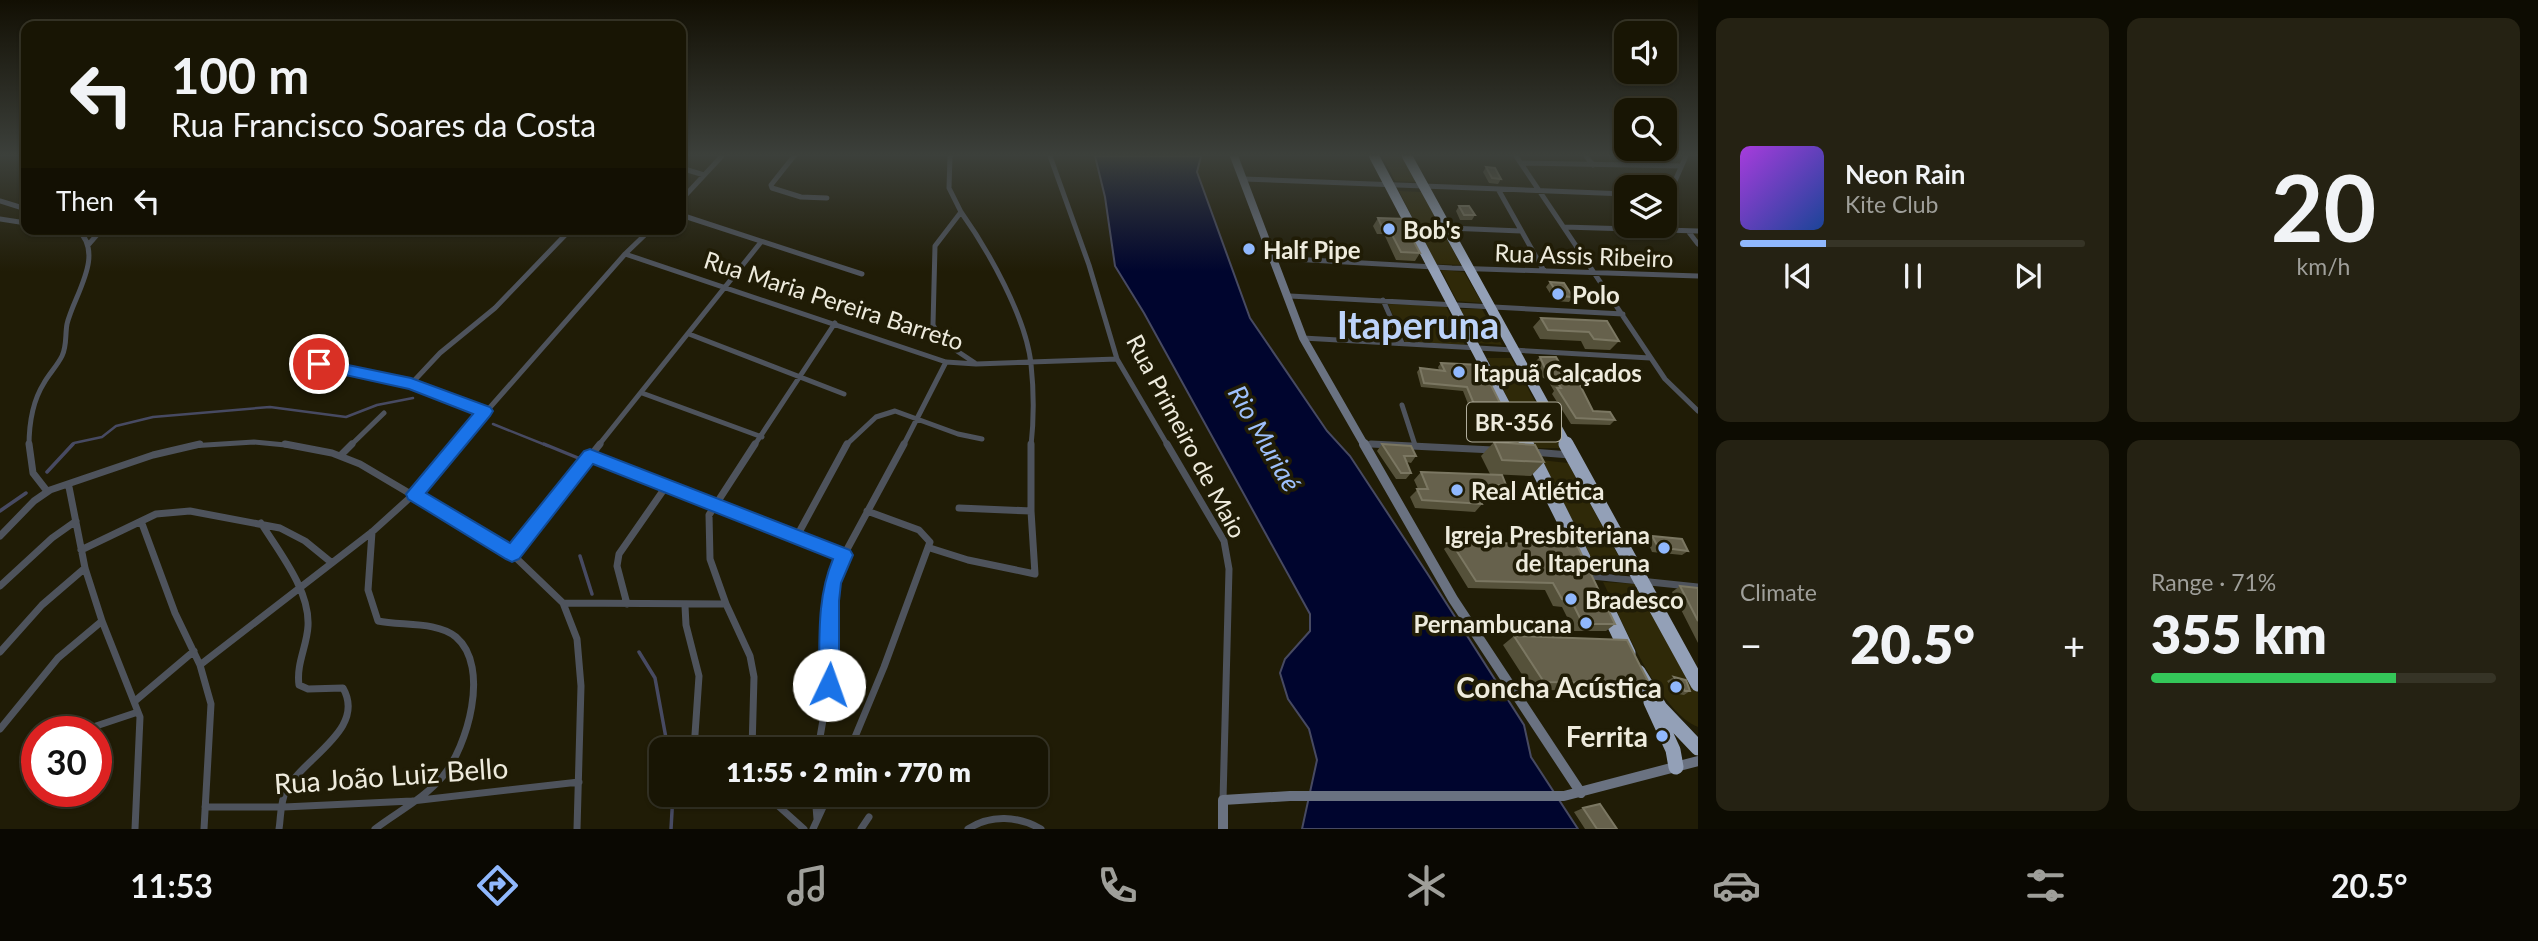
<!DOCTYPE html>
<meta charset="utf-8">
<style>
:root{--surface:#181504;--page:#252213;--text:#f1f3f6;--muted:#9f9f9a;--line:#363426;--accent:#90b8fd}
body{margin:0;font-family:Lato,sans-serif;background:var(--page);color:var(--text);height:100vh;display:flex;flex-direction:column;font-size:26px;white-space:nowrap}
*{box-sizing:border-box;margin:0}
p{font-size:23px;color:var(--muted)}
.icon{flex:none;width:38px;height:38px;fill:none;stroke:currentColor;stroke-width:2;stroke-linecap:round;stroke-linejoin:round}
.map{position:relative;flex:1;overflow:hidden}
.sheet{display:flex;flex-direction:column;gap:18px;padding:18px;background:#0d0c02;width:840px}
.sheet>*{flex:none}
.top-card{position:absolute;left:21px;top:21px;width:665px;height:214px;border-radius:14px;box-shadow:0 2px 5px #0004,0 0 0 2px var(--line);background:#181504;color:var(--text);overflow:hidden}
.buttons{position:absolute;left:1614px;top:21px;display:grid;gap:14px}
.buttons a{display:grid;place-items:center;width:63px;height:63px;border-radius:14px;background:var(--surface);box-shadow:0 2px 5px #0004,0 0 0 2px var(--line);font-size:35px}
.speed{position:absolute;left:21px;top:716px;display:flex;gap:14px;font-size:35px;font-weight:700;text-align:center}
.speed>*{display:grid;place-content:center;width:91px;height:91px;border-radius:50%;background:var(--surface);box-shadow:0 2px 5px #0004,0 0 0 2px var(--line);line-height:1}
.speed .limit{border:10px solid #d22;background:#fff;color:#111}
.pin{position:absolute;display:grid;place-items:center;width:60px;height:60px;color:#fff;margin:-30px;border:4px solid #fff;border-radius:50%;box-shadow:0 2px 7px #0007}
.me{position:absolute;width:77px;margin:-38px;rotate:3deg;stroke-linejoin:round;filter:drop-shadow(0 0 5px #0008)}
.turn{display:flex;align-items:center;gap:24px;height:147px;padding:0 35px;font-size:32px}
.turn .icon{width:91px;height:91px;stroke-width:2.5}
.turn b{display:block;font-size:49px;line-height:60px}
.then{display:flex;align-items:center;height:66px;padding:0 35px;background:#0003;gap:14px;font-size:26px}
.big{font-size:52px;font-weight:800;line-height:1.1}
.sheet .tile{flex:1;display:flex;flex-direction:column;justify-content:center;gap:10px;min-width:0;padding:0 24px;border-radius:14px;background:var(--page)}
.sheet .dial{align-items:center;gap:0}
.dial b{font-size:91px;line-height:1}
.song{display:flex;align-items:center;gap:21px}
.cover{width:84px;height:84px;border-radius:10px;background:linear-gradient(135deg,hsl(280 70% 55%),hsl(220 70% 35%))}
.played{height:7px;border-radius:4px;background:linear-gradient(90deg,var(--accent) 25%,var(--line) 25%)}
.keys{display:flex;justify-content:space-around;direction:ltr}
.heat{display:flex;justify-content:space-between;align-items:center;font-size:38px;direction:ltr}
.charge{height:10px;border-radius:5px;background:linear-gradient(90deg,#34c759 71%,var(--line) 0)}
.sheet .tiles{flex:1;display:grid;gap:18px;grid-template-columns:repeat(2,1fr)}
.trip{position:absolute;left:649px;top:737px;width:399px;height:70px;border-radius:14px;background:var(--surface);box-shadow:0 2px 5px #0004,0 0 0 2px var(--line);font-weight:800;line-height:70px;text-align:center}
.tab-bar{display:flex;height:112px;justify-content:space-around;align-items:center;background:#0a0802;color:var(--muted)}
.tab-bar .icon{width:49px;height:49px}
.tab-bar .on{color:var(--accent)}
.tab-bar b{font-size:32px;color:var(--text)}
main{display:flex;flex:1;min-height:0}
.map>svg:first-child{display:block}
</style>
<main>
<div class="map">
<svg width="1698" height="829" viewBox="0 0 1698 829">
<rect width="100%" height="100%" fill="#201c06"/>
<path fill="#2f2908" d="M1382 156H1403L1418 182 1395 181Z
M1399 191 1422 192 1461 265 1436 264Z
M1441 270 1464 272 1482 303 1457 301Z
M1388 304 1446 306 1465 345 1405 342Z
M1458 309H1482L1502 345 1477 343Z
M1487 358H1511L1561 448H1533Z
M1540 460 1568 463 1625 568 1593 567Z
M1603 582 1638 584 1698 693V727C1659 712 1622 620 1603 582Z"/>
<path fill="#00052e" stroke="#474a62" stroke-width="2" d="M1095 156H1201L1197 172 1250 318 1327 431 1350 456 1427 573 1524 725 1531 757 1578 829H1302L1317 760 1309 729 1288 699 1280 673 1285 659 1310 631V614L1144 313 1115 266 1105 197Z"/>
<g fill="none" stroke-linecap="round" stroke-linejoin="round">
<path stroke="#474a62" stroke-width="2.5" d="M493 424 548 446
M71 446 74 443 102 437 116 426 153 417 270 407 346 417 377 405 413 398"/>
<path stroke="#474a62" stroke-width="3.5" d="M544 444 583 460
M47 472 73 444
M0 511 26 493
M580 556 592 594
M639 652 655 678 668 749
M671 829 673 794"/>
<path stroke="#4e535c" stroke-width="5" d="M794 156 771 185 772 188 801 197 827 198
M950 156 949 188 961 212 935 246 933 325 942 341 975 363
M1050 156 1089 265 1117 359 1168 446
M1516 156 1665 379 1698 411
M1586 156 1593 165
M1521 163 1681 166
M681 168 704 175
M1244 179 1626 194
M1498 189 1544 271
M1664 195 1671 190 1686 156
M681 200 722 156
M0 201 26 209
M961 212C988 250 1026 317 1031 364 1034 392 1034 419 1031 446
M681 215 862 274
M0 219 26 223
M1564 227 1698 231
M1448 228 1521 231
M1688 231 1698 244
M89 244 102 229
M625 254 946 362 976 364 1117 359
M1274 258 1452 268 1698 276
M1290 296 1623 314
M1383 300 1402 343
M689 334 844 394
M1303 338 1650 358
M294 356 338 370 411 384 485 411
M411 384 440 353 495 308 571 229
M642 393 762 437
M1402 405 1415 445
M1364 444 1408 446
M29 446C29 424 32 402 44 383 49 374 57 366 62 356 67 346 65 335 67 324 74 295 106 254 77 229
M190 446 254 442 296 446
M350 446 384 413
M456 446 625 254 651 229
M598 446 761 242
M754 446 835 323
M845 446 876 417 895 411 958 434 982 439
M903 446 946 362"/>
<path stroke="#4e535c" stroke-width="7" d="M29 444 33 473 47 491
M285 444 332 453 360 464 512 554 563 603 577 639 581 686 577 829
M1167 444 1224 541 1229 569 1223 800
M1371 444 1493 450
M1532 452 1570 455
M341 455 352 444
M590 456 844 555
M69 487 85 568 102 621 140 717 135 829
M959 508 1031 511
M141 521 175 613 200 665 211 704 204 829
M261 523C279 552 310 590 308 626 307 646 296 664 299 685L308 689 343 688C367 730 302 758 286 791 280 802 281 817 279 829
M372 532 368 590 378 621C401 626 437 621 456 637 491 667 467 747 443 776 425 798 397 812 375 829
M0 536 34 501 50 490 153 455 200 444
M797 536 847 444
M930 548 968 560 1035 574 1031 511V444
M81 550 156 514 190 511 280 528 305 541 332 563
M512 554 600 444
M1592 576 1698 587
M0 586 52 538 76 521
M563 603 726 604
M627 604 617 566 619 554 667 485
M685 606 686 625 699 676 694 749
M0 652 42 605 85 568
M200 665 372 532 414 494 458 444
M135 701 194 651
M0 729 58 658 102 621
M78 732 138 712
M752 749 754 677 750 656 726 604 710 559 709 515 755 444
M818 749 829 685 832 583 844 555 904 444
M850 749 884 667 930 542 919 530 867 511
M765 794 804 829
M815 794 817 819
M205 807H284L412 801 579 782
M813 829 829 794
M861 829 869 817
M968 829C991 814 1018 816 1041 829"/>
<path stroke="#6a7281" stroke-width="8" d="M1234 156 1303 338 1365 446"/>
<path stroke="#6a7281" stroke-width="10" d="M1364 444 1453 599 1581 793
M1223 829V800L1290 796H1564L1698 761"/>
<path stroke="#93a0b7" stroke-width="10" d="M1374 156 1527 446
M1407 156 1567 446"/>
<path stroke="#93a0b7" stroke-width="15" d="M1526 444 1583 558
M1566 444 1698 684
M1607 609 1628 653
M1638 672 1660 708 1698 748
M1651 702 1673 750 1676 767"/>
</g>
<path fill="#55513a" d="M1486 167 1501 179 1498 184 1489 183 1483 172Z
M1459 206 1475 215 1472 220H1460L1456 211Z
M1378 218 1411 228 1409 232 1420 253 1415 261 1396 260 1384 234H1377L1373 226Z
M1550 282 1573 297 1569 302 1555 301 1546 287Z
M1541 318 1619 341 1610 350 1585 349 1581 341 1540 339 1533 327Z
M1540 357 1570 381 1593 411 1615 420 1610 425 1571 424 1552 394 1554 391 1547 379 1543 378 1535 362Z
M1441 363 1502 407 1498 412 1470 409 1463 391 1421 387 1417 372 1420 368 1439 370 1438 367Z
M1494 442 1544 462 1531 476 1490 474 1481 456Z
M1382 444 1416 456 1411 463 1407 462 1411 473 1406 479H1396L1377 451Z
M1421 472 1506 485 1498 493H1477L1482 504 1475 512 1415 508 1410 497 1418 489 1414 480Z
M1652 536 1688 551 1682 555 1652 552 1647 540Z
M1451 542 1577 545 1615 624 1606 631H1574L1562 607 1553 606 1545 590 1468 588 1444 549Z
M1680 586 1698 588V643L1672 592Z
M1514 636 1649 683 1636 691 1532 690 1503 645Z
M1674 677 1690 691 1684 695 1678 694 1667 681Z
M1583 808 1617 829H1585L1574 812Z"/>
<path fill="#66614c" stroke="#7b7762" stroke-width="2" d="M1486 167 1495 168 1501 179 1492 178Z
M1459 206H1469L1475 215H1464Z
M1378 218 1407 219 1411 228 1406 227 1420 253 1401 252 1388 227H1382Z
M1550 282 1564 283 1573 297 1559 296Z
M1541 318 1607 321 1619 341 1594 339 1589 332 1548 330Z
M1540 357H1556L1570 381H1578L1593 411 1610 412 1615 420 1576 418 1557 388H1561L1551 373H1547Z
M1441 363 1481 365 1502 407 1474 404 1467 387 1424 383 1420 368 1445 371Z
M1494 442 1535 445 1544 462 1502 460Z
M1382 444 1411 446 1416 456H1404L1411 473H1401Z
M1421 472 1502 475 1506 485H1473L1482 504 1422 500 1417 489H1428Z
M1652 536 1682 539 1688 551 1658 547Z
M1451 542 1577 545 1615 624H1583L1571 600 1562 599 1553 583 1476 581Z
M1680 586 1698 588V621Z
M1514 636 1627 640 1649 683 1544 682Z
M1674 677 1686 680 1690 691H1685Z
M1600 804 1617 829H1597L1583 808Z"/>
<linearGradient id="sky" x2="0" y2="1"><stop stop-color="#120f03"/><stop offset="0.57" stop-color="#3c403b"/><stop offset="1" stop-color="#3c403b" stop-opacity="0"/></linearGradient>
<rect width="1698" height="272" fill="url(#sky)"/>
<path fill="#1a73e8" stroke="#114b97" stroke-width="2" d="M319 359 411 378 490 407 493 411 490 416 426 493 510 543 584 451 590 449 850 550 853 555 841 583 839 601V685L836 692 829 695 822 692 819 685C820 641 816 600 833 559L593 464 519 559 512 562 506 559 408 499 406 494 473 414 409 389 313 368 311 364Z"/>
<g fill="#90b8fd" stroke="#201c06" stroke-width="2.5">
<circle cx="1389" cy="229" r="7"/>
<circle cx="1249" cy="249" r="7"/>
<circle cx="1558" cy="294" r="7"/>
<circle cx="1459" cy="372" r="7"/>
<circle cx="1457" cy="490" r="7"/>
<circle cx="1664" cy="548" r="7"/>
<circle cx="1571" cy="599" r="7"/>
<circle cx="1586" cy="623" r="7"/>
<circle cx="1676" cy="687" r="7"/>
<circle cx="1662" cy="736" r="7"/>
</g>
<g text-anchor="middle" dominant-baseline="central" stroke-width="7" stroke-linejoin="round" paint-order="stroke">
<rect fill="#201c06" stroke="#b0ad9c" stroke-width="2" x="1467" y="402.5" width="94" height="39" rx="5"/>
<g font-size="23" font-weight="bold" fill="#eeebdd">
<text x="1514" y="422">BR-356</text>
</g>
<g font-size="24" font-weight="bold" fill="#eeebdd" stroke="#201c06" text-anchor="start">
<text x="1403" y="229">Bob's</text>
<text x="1263" y="249">Half Pipe</text>
<text x="1572" y="294">Polo</text>
<text x="1473" y="372">Itapuã Calçados</text>
<text x="1471" y="490">Real Atlética</text>
<text x="1650" y="534" text-anchor="end">Igreja Presbiteriana<tspan x="1650" dy="28">de Itaperuna</tspan></text>
<text x="1585" y="599">Bradesco</text>
<text x="1572" y="623" text-anchor="end">Pernambucana</text>
</g>
<g font-size="24" fill="#eeebdd" stroke="#201c06">
<text transform="translate(1584 255) rotate(2)">Rua Assis Ribeiro</text>
<text transform="translate(834 300) rotate(18)">Rua Maria Pereira Barreto</text>
<text transform="translate(1187 436) rotate(62)">Rua Primeiro de Maio</text>
</g>
<g font-size="26" font-style="italic" fill="#9ec0fc" stroke="#201c06">
<text transform="translate(1265 438) rotate(60)">Rio Muriaé</text>
</g>
<g font-size="28" font-weight="bold" fill="#eeebdd" stroke="#201c06" text-anchor="end">
<text x="1662" y="687">Concha Acústica</text>
<text x="1648" y="736">Ferrita</text>
</g>
<g font-size="28" fill="#eeebdd" stroke="#201c06">
<text transform="translate(391 775) rotate(-4)">Rua João Luiz Bello</text>
</g>
<g font-size="38" font-weight="bold" fill="#bcd3fa" stroke="#201c06">
<text x="1418" y="324">Itaperuna</text>
</g>
</g>
</svg>
<div class="buttons">
<a><svg class="icon" aria-label="sound" viewBox="0 0 24 24"><path d="M4 9h4l5-4v14l-5-4H4zM17 9q2 3 0 6"/></svg></a>
<a><svg class="icon" aria-label="search" viewBox="0 0 24 24"><circle cx="10" cy="10" r="6"/><path d="M15 15l6 6"/></svg></a>
<a><svg class="icon" aria-label="layers" viewBox="0 0 24 24"><path d="M12 4l9 5-9 5-9-5zM3 14l9 5 9-5"/></svg></a>
</div>
<div class="speed"><div class="limit">30</div></div>
<div class="pin" style="left:319px;top:364px;background:#d93025"><svg class="icon" aria-label="arrive" viewBox="0 0 24 24"><path d="M6 21V4h12l-3 4 3 4H6"/></svg></div>
<svg class="me" style="left:829px;top:685px" viewBox="-20 -20 40 40"><circle r="19" fill="#fff"/><path d="M0-13L10 11 0 6-10 11z" fill="#1a73e8"/></svg>
<div class="trip">11:55 · 2 min · 770 m</div>
<div class="top-card">
<div class="turn"><svg class="icon" aria-label="left" viewBox="0 0 24 24"><path d="M17 20v-9H6M10 6l-5 5 5 5"/></svg><div><b>100 m</b>Rua Francisco Soares da Costa</div></div>
<div class="then">Then<svg class="icon" aria-label="left" viewBox="0 0 24 24"><path d="M17 20v-9H6M10 6l-5 5 5 5"/></svg></div>
</div>
</div>
<section class="sheet">
<div class="tiles">
<div class="tile">
<div class="song"><i class="cover"></i><div><b>Neon Rain</b><p>Kite Club</p></div></div>
<div class="played"></div>
<div class="keys"><svg class="icon" aria-label="previous" viewBox="0 0 24 24"><path d="M18 5L8 12l10 7zM5 5v14"/></svg><svg class="icon" aria-label="pause" viewBox="0 0 24 24"><path d="M8 5v14M16 5v14"/></svg><svg class="icon" aria-label="next" viewBox="0 0 24 24"><path d="M6 5l10 7-10 7zM19 5v14"/></svg></div>
</div>
<div class="tile dial"><b>20</b><p>km/h</p></div>
<div class="tile"><p>Climate</p>
<div class="heat"><a>−</a><b class="big">20.5°</b><a>+</a></div>
</div>
<div class="tile"><p>Range · 71%</p><b class="big">355 km</b><div class="charge"></div></div>
</div>
</section>
</main>
<nav class="tab-bar">
<b>11:53</b>
<svg class="icon on" aria-label="directions" viewBox="0 0 24 24"><path d="M12 3l9 9-9 9-9-9zM9 14v-3h6M13 9l2 2-2 2"/></svg>
<svg class="icon" aria-label="music" viewBox="0 0 24 24"><path d="M9 18V5l10-2v13"/><circle cx="6" cy="18" r="3"/><circle cx="16" cy="16" r="3"/></svg>
<svg class="icon" aria-label="phone" viewBox="0 0 24 24"><path d="M5 4h4l2 5-3 2q2 4 5 5l2-3 5 2v4C11 20 4 13 5 4z"/></svg>
<svg class="icon" aria-label="climate" viewBox="0 0 24 24"><path d="M12 3v18M4 7l16 10M4 17L20 7"/></svg>
<svg class="icon" aria-label="car" viewBox="0 0 24 24"><path d="M5 17H2v-5l4-1 3-4h7l3 4 3 1v5h-3M9 17h6M6 11h13"/><circle cx="7" cy="17" r="2"/><circle cx="17" cy="17" r="2"/></svg>
<svg class="icon" aria-label="filters" viewBox="0 0 24 24"><path d="M4 7h16M4 17h16"/><circle cx="9" cy="7" r="2"/><circle cx="15" cy="17" r="2"/></svg>
<b>20.5°</b>
</nav>
